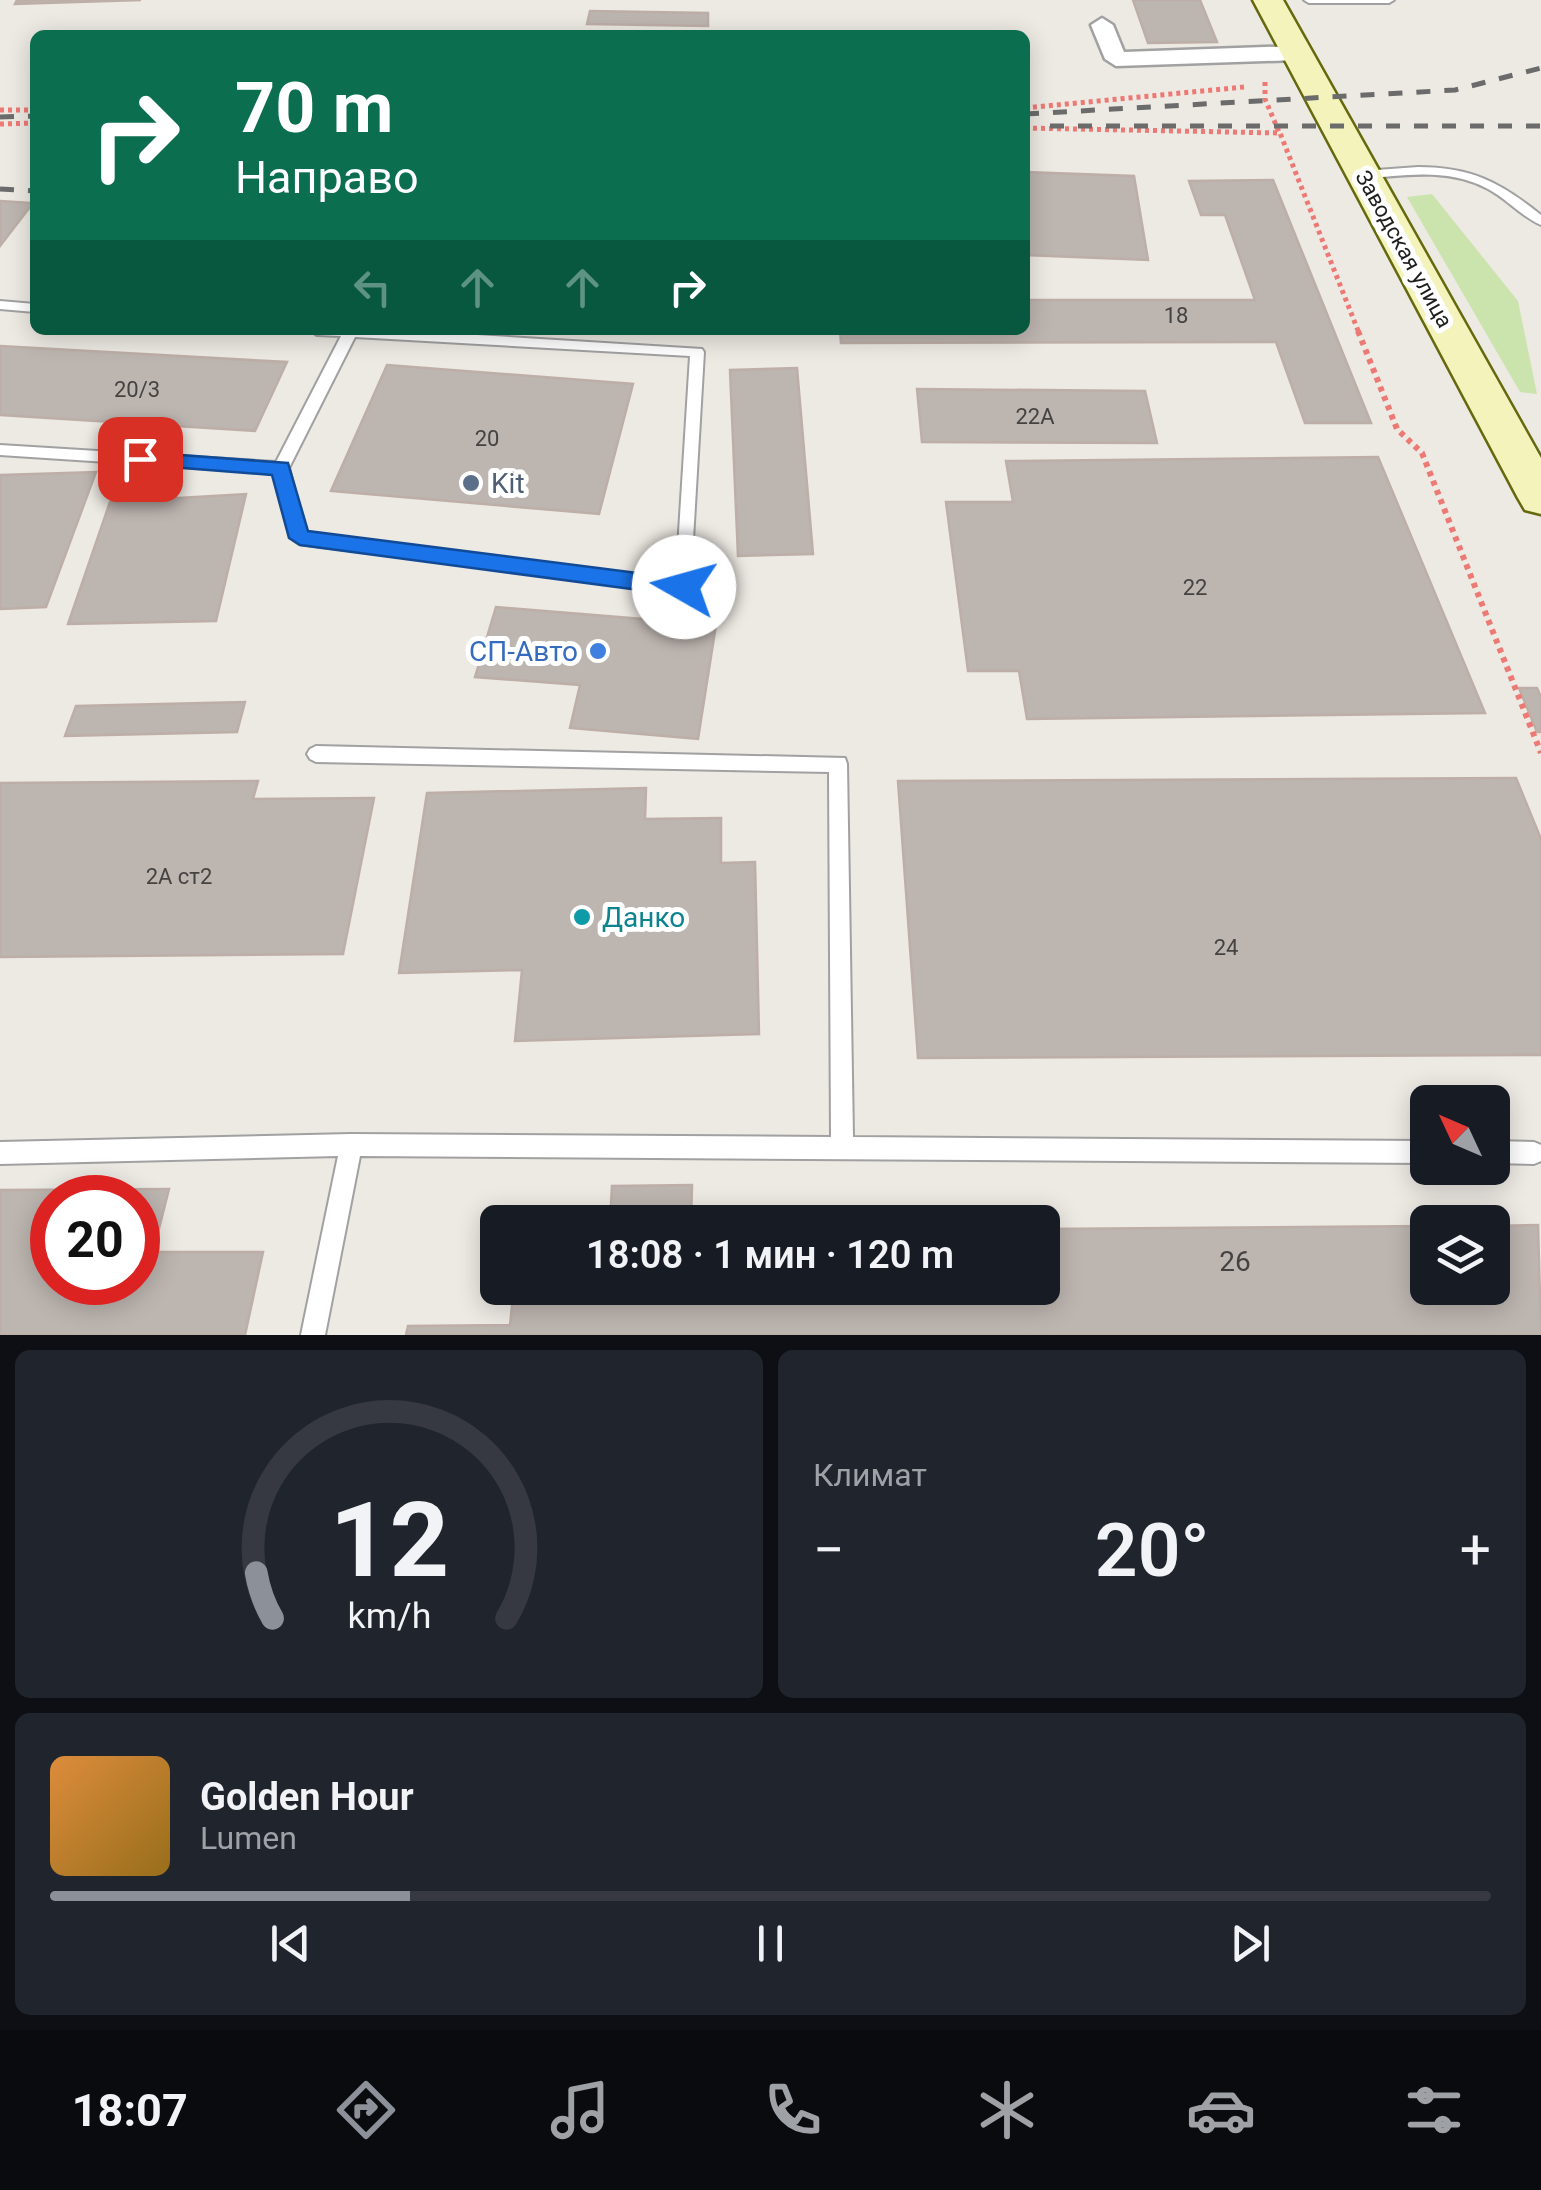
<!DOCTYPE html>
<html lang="ru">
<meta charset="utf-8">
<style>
:root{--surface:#171b24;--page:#20242c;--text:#f1f3f6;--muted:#9ea1a6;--line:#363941;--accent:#8c9099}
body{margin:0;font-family:Roboto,sans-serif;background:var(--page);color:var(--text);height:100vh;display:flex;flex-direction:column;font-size:38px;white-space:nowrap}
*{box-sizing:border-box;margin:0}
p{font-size:32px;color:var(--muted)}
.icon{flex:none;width:55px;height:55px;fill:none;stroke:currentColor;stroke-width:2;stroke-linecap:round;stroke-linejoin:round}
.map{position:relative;height:1335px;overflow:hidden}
.panel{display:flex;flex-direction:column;gap:15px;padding:15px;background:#0d0f14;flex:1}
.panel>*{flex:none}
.guide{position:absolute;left:30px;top:30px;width:1000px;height:305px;border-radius:15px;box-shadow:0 5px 25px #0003;background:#0b6e4f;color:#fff;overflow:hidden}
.needle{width:65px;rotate:314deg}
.buttons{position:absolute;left:1410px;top:1085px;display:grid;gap:20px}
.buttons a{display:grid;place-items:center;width:100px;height:100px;border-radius:15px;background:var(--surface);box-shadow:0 5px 25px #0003;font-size:50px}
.speed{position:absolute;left:30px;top:1175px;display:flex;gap:20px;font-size:50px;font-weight:700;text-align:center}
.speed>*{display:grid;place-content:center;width:130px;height:130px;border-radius:50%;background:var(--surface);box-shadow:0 5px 25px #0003;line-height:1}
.speed .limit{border:15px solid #d22;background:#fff;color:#111}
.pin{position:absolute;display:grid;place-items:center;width:85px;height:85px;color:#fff;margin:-42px;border-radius:20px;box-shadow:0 5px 15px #0006}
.me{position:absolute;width:110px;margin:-55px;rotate:277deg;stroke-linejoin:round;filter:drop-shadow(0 0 8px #0008)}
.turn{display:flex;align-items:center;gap:35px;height:210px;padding:0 40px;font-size:45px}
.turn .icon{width:130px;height:130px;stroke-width:2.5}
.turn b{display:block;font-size:70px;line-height:85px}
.lanes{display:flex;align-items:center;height:95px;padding:0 40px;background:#0003;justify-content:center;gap:50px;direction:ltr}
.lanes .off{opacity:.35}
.big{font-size:75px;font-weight:600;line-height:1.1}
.panel .tile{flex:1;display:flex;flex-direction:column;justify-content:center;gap:15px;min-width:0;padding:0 35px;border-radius:15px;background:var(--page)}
.panel .dial{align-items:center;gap:0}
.dial svg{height:260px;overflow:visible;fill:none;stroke:var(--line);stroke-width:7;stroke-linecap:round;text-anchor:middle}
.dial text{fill:var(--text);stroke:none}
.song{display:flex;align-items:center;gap:30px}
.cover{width:120px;height:120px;border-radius:15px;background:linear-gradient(135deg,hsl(30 70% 55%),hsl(40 70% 35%))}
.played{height:10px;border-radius:5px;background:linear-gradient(90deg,var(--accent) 25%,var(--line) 25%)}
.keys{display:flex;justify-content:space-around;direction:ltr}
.heat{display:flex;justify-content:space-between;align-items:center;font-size:55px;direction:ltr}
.panel .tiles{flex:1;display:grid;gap:15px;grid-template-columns:1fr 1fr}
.tile:last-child{grid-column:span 2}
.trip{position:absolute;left:480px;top:1205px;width:580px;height:100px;border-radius:15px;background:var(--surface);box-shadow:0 5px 25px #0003;font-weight:600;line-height:100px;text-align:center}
.dock{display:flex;height:160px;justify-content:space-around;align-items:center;background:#090b0e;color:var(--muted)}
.dock .icon{width:70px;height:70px}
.dock .current{color:var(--accent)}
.dock b{font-size:45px;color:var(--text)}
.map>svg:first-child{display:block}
</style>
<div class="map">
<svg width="1541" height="1335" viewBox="0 0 1541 1335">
<rect width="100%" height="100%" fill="#ede9e3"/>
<path fill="#cbe3ad" d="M1432 194 1518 301 1537 394 1520 392 1407 197Z"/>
<path fill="#bdb5b0" stroke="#bdafa7" stroke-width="2.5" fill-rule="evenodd" d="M17 0H141L15 4Z
M1133 0H1200L1217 42 1148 43Z
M590 11 708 13V26L587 24Z
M1025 172 1134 176 1148 260 1025 255Z
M1273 180 1371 423H1305L1276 342 841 343 840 330H1025V300H1255L1225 215H1201L1189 181Z
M0 201 33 203 0 246Z
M0 346 287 362 255 431 0 415Z
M387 365 633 384 599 514 331 491Z
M797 368 813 554 738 556 730 370Z
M917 389 1145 391 1157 443 922 442Z
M1378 457 1485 713 1027 719 1019 671H968L946 502H1013L1006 461Z
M96 472 46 607 0 609V475Z
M246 494 216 621 68 624 110 502Z
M496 607 716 625 698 739 570 728 580 685 475 677Z
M1519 688H1537L1541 697V732H1537Z
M245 702 237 732 65 736 76 706Z
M1516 778 1541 839V1055L918 1058 898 781Z
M258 781 253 799 374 798 343 954 0 957V783Z
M646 788 645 819 721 818V863L755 862 759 1034 515 1041 522 970 399 973 427 793Z
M692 1185 691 1222H610L612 1186Z
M169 1189 153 1252H263L245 1335H0V1190ZM52 1198H138V1282H52Z
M1538 1225 1541 1335H406L408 1326 510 1325 514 1288H1042V1229L1428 1226V1288H1492V1226Z"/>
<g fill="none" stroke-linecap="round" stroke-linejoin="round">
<defs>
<path id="lane" d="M1304 0H1394L1389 3H1309Z
M1418 167C1471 167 1500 182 1541 215V225C1522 217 1507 199 1488 189 1449 168 1405 175 1363 179L1357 175 1363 171Z
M0 301 35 304V312L0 309Z
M310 330H396L702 349 704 352 690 591 684 593 299 544 291 538 275 473 0 455V445L276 462 341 336 317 335ZM355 337 690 356 676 580 306 533 289 468Z
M316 746 845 758 847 764 853 1137 1428 1141V1163L360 1156 325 1335H301L338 1156 0 1164V1142L351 1134 831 1137 829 772 316 762 310 759 307 754 310 749Z
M1492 1141 1534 1142 1541 1145V1161L1534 1164 1492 1163Z"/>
<path id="street" d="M1102 18 1113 25 1124 52 1297 46 1308 53 1297 60 1116 66 1105 59 1091 25Z"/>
<path id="secondary" d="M1253 0H1283L1541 458V514L1525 510 1518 498Z"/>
</defs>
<use href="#lane" stroke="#a1a1a1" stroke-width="4"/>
<use href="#street" stroke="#a1a1a1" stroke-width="5"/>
<use href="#secondary" stroke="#65690e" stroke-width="5"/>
<path stroke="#ed7974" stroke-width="5" stroke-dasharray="4 4" stroke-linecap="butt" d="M1265 82V99L1279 132
M1025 108 1244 87
M0 110H35
M0 124 35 123
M1025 128 1280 133 1359 333"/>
<path stroke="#ed7974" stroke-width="6" stroke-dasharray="5 5" stroke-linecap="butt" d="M1358 331 1397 429 1422 453 1541 753"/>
<use href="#lane" fill="#fff" fill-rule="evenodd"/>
<use href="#street" fill="#fff" fill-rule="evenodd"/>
<use href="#secondary" fill="#f3f3bb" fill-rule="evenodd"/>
<path stroke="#6b6b6b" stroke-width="5" stroke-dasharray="14 14" stroke-linecap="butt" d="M1025 114 1455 90 1541 68
M0 117 35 116
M1050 126H1541
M0 189 35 191"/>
</g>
<path fill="#1a73e8" stroke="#114b97" stroke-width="2.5" d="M140 452 288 463 308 531 684 579 695 587 684 596 300 545 289 538 272 475 133 464V454Z"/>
<circle fill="#5c6f8a" stroke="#fff" stroke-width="4" cx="471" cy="483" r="10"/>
<circle fill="#3f7fe0" stroke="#fff" stroke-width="4" cx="598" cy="651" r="10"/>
<circle fill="#0f9aa8" stroke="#fff" stroke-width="4" cx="582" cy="917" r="10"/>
<g text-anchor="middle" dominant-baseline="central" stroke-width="10" stroke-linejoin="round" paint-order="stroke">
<g font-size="22" fill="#1d1d1d" stroke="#fff">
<text transform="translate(1404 249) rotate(61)">Заводская улица</text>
</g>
<g font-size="22" fill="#454342">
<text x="1176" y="315">18</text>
<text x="137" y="389">20/3</text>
<text x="1035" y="416">22А</text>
<text x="487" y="438">20</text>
<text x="1195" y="587">22</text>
<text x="179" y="876">2А ст2</text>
<text x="1226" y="947">24</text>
</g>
<g font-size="28" fill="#4e5e75" stroke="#fff" text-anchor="start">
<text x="491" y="483">Kit</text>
</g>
<g font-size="28" fill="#366cbe" stroke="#fff" text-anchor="end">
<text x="578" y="651">СП-Авто</text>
</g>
<g font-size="28" fill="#0d838f" stroke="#fff" text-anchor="start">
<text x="602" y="917">Данко</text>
</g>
<g font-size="28" fill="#454342">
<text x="1235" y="1261">26</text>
</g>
</g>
</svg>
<div class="buttons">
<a><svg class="needle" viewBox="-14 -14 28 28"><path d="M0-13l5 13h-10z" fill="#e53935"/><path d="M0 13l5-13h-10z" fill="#9ea1a6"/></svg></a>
<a><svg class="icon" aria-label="layers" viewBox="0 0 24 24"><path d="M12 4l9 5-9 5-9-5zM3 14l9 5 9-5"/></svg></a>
</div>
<div class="speed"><div class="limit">20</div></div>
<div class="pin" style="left:140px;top:459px;background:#d93025"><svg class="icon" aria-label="arrive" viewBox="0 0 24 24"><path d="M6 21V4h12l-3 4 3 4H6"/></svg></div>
<svg class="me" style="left:684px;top:587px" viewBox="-20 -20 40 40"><circle r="19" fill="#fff"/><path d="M0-13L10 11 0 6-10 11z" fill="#1a73e8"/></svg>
<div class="trip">18:08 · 1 мин · 120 m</div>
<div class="guide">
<div class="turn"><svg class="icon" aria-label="right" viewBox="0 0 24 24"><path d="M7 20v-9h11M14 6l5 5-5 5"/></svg><div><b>70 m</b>Направо</div></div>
<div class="lanes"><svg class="icon off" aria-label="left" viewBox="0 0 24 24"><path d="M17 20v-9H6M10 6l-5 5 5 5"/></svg><svg class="icon off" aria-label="ahead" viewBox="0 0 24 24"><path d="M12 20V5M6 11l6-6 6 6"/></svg><svg class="icon off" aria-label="ahead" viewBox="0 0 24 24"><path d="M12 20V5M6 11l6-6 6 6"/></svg><svg class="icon" aria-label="right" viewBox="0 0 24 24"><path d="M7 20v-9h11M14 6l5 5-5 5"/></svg></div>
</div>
</div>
<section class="panel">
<div class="tiles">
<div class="tile dial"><svg viewBox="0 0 100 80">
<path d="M14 69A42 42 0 1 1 86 69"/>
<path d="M14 69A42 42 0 0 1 9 55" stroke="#8c9099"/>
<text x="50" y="56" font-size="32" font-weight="700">12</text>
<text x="50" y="72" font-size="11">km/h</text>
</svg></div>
<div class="tile"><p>Климат</p>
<div class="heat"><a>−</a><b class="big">20°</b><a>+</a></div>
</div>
<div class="tile">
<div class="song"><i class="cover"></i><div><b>Golden Hour</b><p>Lumen</p></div></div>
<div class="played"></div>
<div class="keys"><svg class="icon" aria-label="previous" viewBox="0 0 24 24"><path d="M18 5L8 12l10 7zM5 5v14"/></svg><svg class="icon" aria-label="pause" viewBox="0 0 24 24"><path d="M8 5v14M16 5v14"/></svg><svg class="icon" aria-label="next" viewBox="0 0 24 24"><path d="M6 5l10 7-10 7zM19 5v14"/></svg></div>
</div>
</div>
</section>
<nav class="dock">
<b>18:07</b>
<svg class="icon current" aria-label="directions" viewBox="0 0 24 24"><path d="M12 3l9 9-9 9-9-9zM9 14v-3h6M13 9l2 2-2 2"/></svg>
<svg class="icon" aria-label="music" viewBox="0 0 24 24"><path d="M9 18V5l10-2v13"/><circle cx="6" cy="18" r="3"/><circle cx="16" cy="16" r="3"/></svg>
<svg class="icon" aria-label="phone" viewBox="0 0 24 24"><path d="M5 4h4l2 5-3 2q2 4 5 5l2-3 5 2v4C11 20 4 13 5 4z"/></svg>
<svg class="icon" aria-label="climate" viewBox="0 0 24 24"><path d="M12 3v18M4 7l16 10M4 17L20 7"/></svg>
<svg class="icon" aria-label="car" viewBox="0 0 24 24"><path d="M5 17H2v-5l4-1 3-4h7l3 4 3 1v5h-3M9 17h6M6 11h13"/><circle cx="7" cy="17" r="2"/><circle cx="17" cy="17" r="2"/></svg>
<svg class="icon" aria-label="filters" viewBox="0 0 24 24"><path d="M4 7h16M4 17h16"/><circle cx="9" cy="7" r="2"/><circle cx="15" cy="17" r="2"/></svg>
</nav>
